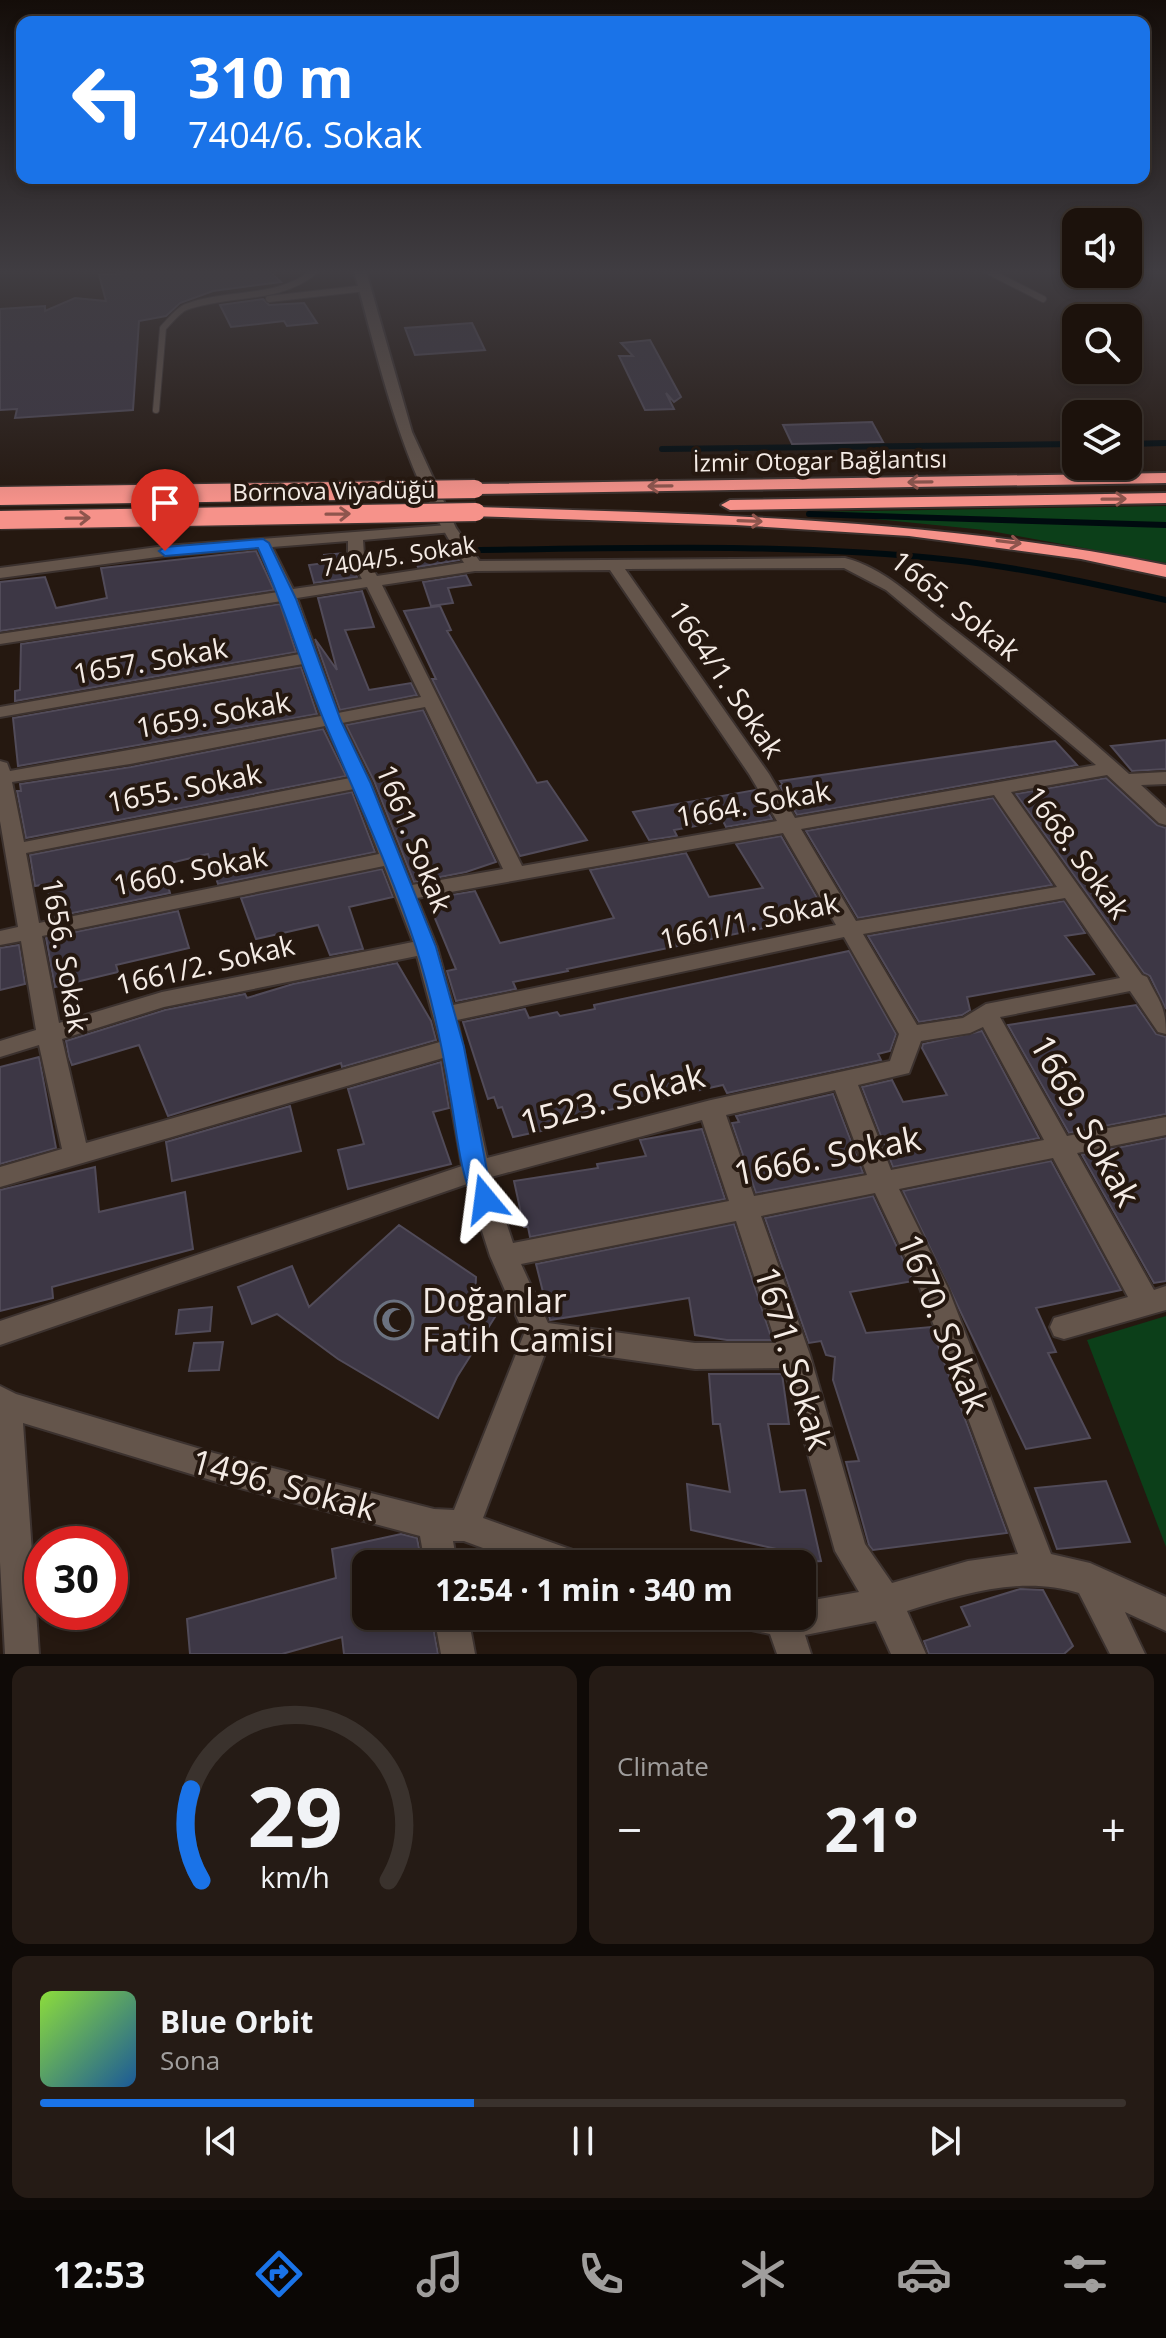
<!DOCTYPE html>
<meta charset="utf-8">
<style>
:root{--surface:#1c120c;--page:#251b15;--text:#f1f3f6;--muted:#a09e9d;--line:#3a322d;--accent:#1a73e8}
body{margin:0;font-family:"Open Sans",sans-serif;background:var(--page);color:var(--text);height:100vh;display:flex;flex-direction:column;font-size:30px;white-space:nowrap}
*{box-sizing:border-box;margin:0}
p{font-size:26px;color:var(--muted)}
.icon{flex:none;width:44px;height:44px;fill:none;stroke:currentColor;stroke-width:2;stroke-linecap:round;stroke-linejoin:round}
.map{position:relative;height:1654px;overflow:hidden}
.drawer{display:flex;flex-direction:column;gap:12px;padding:12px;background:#0f0a07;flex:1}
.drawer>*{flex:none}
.guide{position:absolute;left:16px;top:16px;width:1134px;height:168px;border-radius:16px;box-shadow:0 4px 12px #0003,0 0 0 2px var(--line);background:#1a73e8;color:#fff;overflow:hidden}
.controls{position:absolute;left:1062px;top:208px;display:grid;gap:16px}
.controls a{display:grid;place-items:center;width:80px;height:80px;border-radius:16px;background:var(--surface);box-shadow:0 4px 12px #0003,0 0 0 2px var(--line);font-size:40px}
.speed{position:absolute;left:24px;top:1526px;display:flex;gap:16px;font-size:40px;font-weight:700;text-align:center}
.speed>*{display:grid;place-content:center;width:104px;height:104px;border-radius:50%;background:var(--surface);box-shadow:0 4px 12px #0003,0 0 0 2px var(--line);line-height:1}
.speed .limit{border:12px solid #d22;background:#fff;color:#111}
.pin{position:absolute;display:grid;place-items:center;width:68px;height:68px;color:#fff;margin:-82px -34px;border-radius:50% 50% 50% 0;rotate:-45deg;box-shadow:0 0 8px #0007}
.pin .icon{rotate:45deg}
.me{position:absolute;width:88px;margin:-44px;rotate:344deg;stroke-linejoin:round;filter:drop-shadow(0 0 6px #0008)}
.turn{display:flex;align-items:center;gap:28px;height:168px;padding:0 40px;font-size:36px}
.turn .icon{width:104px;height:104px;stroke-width:2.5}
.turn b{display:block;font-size:56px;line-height:68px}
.big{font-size:60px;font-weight:700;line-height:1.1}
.drawer .tile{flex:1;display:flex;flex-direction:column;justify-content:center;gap:12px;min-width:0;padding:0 28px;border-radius:16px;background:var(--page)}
.drawer .dial{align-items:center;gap:0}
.dial svg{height:208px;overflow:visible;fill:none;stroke:var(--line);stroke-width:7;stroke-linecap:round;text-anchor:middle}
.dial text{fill:var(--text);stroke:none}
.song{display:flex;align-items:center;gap:24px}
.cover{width:96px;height:96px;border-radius:12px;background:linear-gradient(135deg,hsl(90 70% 55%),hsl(210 70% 35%))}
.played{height:8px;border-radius:4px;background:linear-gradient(90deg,var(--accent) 40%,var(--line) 40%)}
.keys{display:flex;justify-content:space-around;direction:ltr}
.heat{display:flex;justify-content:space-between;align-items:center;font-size:44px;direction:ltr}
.drawer .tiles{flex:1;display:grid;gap:12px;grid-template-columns:1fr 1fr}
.tile:last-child{grid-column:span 2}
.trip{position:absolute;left:352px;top:1550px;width:464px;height:80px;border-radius:16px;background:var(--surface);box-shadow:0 4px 12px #0003,0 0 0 2px var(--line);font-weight:700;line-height:80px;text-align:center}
.tab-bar{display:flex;height:128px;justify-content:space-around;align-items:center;background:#0b0705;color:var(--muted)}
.tab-bar .icon{width:56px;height:56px}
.tab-bar .on{color:var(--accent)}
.tab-bar b{font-size:36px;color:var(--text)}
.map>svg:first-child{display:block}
</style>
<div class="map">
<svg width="1166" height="1654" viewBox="0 0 1166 1654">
<rect width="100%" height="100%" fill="#251810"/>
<path fill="#0c3f19" d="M1166 506V563L985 530 805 512Z
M1166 1316V1547L1087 1340Z"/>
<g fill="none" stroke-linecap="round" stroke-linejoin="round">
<path stroke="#000b0f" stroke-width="6" d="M1128 444 1166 443
M662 449 1076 444
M809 514 1166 525
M480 550C637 548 795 543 952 560 1024 568 1095 584 1166 600"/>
</g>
<path fill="#3d3745" stroke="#514b59" stroke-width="2" d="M154 271H269L281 282 213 291 180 303 166 316 139 321 133 410 15 418 17 409 0 410V309L45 306V311L75 298 106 301 99 275Z
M263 299 269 305 304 303 317 323 287 326 284 321 231 327 220 305Z
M472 323 485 350 415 355 405 328Z
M650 340 681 397 674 402 666 393 674 409 645 410 619 356H633L621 343Z
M872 422 883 442 792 444 783 425Z
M448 544 459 560 418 567 411 548Z
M256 551 274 590 0 631V582L45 577 56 608 107 598 101 568Z
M345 553 357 577 314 583 309 565 325 563 324 555Z
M466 575 471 585 448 588 453 603 431 606 423 582Z
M362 591 374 627 345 630 369 690 411 683 417 695 340 710 315 639 337 670 318 598Z
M280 604 296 652 15 701V691L20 690 21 644Z
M440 606 451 630 447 631 537 783 547 781 587 840 520 856 432 679H436L404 611Z
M301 667 317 714 18 766 13 718Z
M423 710 496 862 466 872 414 882 374 781 346 725Z
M323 729 346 776 26 838 17 791H21L20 784 131 767Z
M1166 740V769L1132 771 1111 746Z
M1055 741 1077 765 797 815 780 786 783 785 780 781Z
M1106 778 1157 825 1166 828V1009L1150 976 1144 973 1016 794Z
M755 790 772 819 726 827 723 821 674 830 677 836 649 840 633 812Z
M352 792 375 852 218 884 208 854 162 865 170 893 53 917 47 884 35 886 30 855Z
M993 798 1052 885 858 918 806 831Z
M781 836 827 915 567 969 568 971 513 982 516 989 456 1001 447 971 456 969 427 899 475 891 500 943 614 918 590 870 686 853 709 897 763 888 736 844Z
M382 869 393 897 349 907 363 949 330 955 318 925 256 939 241 898Z
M1064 901 1085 933 1065 936 1094 974 967 997 970 1010 962 1015 919 1022 868 936Z
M178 911 189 948 116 965 118 972 55 987 46 938Z
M19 945 25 984 0 990V948Z
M849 951 896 1034 890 1051 878 1054 881 1060 727 1093 723 1085 700 1090 545 1124 546 1130 513 1137 502 1107 498 1108 494 1097 488 1099 463 1022 525 1009 529 1018 557 1012 560 1016 595 1009 594 1005Z
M397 963 431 1021 436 1040 342 1067 341 1063 168 1116 139 1045 72 1065 69 1057 66 1041 165 1010 245 994 247 998 293 984Z
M1136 1005 1156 1034 1166 1037V1114L1069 1133 1008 1025Z
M982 1031 1039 1138 893 1167 862 1087 892 1080 903 1102 947 1095 922 1048 923 1044Z
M39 1057 56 1148 0 1164V1067Z
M441 1062 449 1108 433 1112 451 1164 348 1189 338 1150 364 1144 348 1089Z
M833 1094 863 1173 756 1193 732 1123 739 1122 736 1116Z
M290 1106 301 1151 172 1181 166 1142Z
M702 1129 725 1199 530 1237 528 1227H524L514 1181 598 1168 597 1164 646 1156 640 1140Z
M1166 1138V1281L1154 1283 1082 1155Z
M1051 1161 1121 1290 1036 1308 1056 1352 1048 1353 1090 1438 1026 1449 903 1191Z
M95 1167 99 1212 185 1192 193 1249 52 1287 53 1298 0 1311V1190Z
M873 1196 913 1281 850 1292 866 1333 931 1327 1007 1533 873 1550 869 1545 846 1462 859 1461 833 1380 835 1357 826 1355 821 1341 809 1343 765 1218Z
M734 1224 772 1340H727L695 1335 689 1298 550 1320 536 1264Z
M399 1225 476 1277 475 1299 495 1317 457 1377 438 1418 338 1359 277 1314 252 1324 238 1287 292 1266 309 1307Z
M212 1307 210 1331 176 1334 179 1310Z
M223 1342 219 1370 189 1371 194 1343Z
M709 1374H782L789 1424H768L780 1492 805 1490 821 1561 780 1564 777 1549 691 1530 687 1484 730 1492 720 1424H713Z
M1106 1481 1130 1542 1057 1549 1035 1488Z
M401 1534 417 1538 422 1564H366V1616H431L438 1654H344L342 1637 282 1654H190L187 1619 336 1578 332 1549Z
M1020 1589 1043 1590 1073 1646 1064 1654H929L924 1641 970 1626 961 1607Z"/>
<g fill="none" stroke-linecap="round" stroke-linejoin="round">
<defs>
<path id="service" d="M988 271 1043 299
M269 299 366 288
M156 410 163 328C170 321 178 310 186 307 229 291 278 302 315 271"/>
<path id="minor" d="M448 525 453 526V532L363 540 364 555 377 576 475 561 845 558C884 568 912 597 943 621 1007 670 1069 720 1129 774L1166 772V784L1141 785 1166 808V825L1159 823 1107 775 1011 792 1142 975 1147 977C1158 1000 1166 1005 1166 1034L1158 1032 1130 991 1000 1017 1067 1136 1166 1117V1135L1077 1153 1154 1290 1166 1286V1310L1064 1339 1054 1336 1050 1327 1054 1318 1128 1297 1053 1158 899 1189 948 1288 1051 1554 1090 1563 1166 1597V1631L1125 1612 1145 1654H1110L1079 1593C1022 1575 962 1594 907 1611L926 1654H891L876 1621 805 1635 811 1654H777L770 1634 742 1628 737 1616H802V1602L859 1592 835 1551 784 1368 695 1369 547 1348 483 1518 581 1553 585 1564H526L464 1541H453L457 1564H425L420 1536 214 1481 23 1423 39 1654H5L0 1562V1386L16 1394 214 1453 434 1509 454 1510 524 1334 490 1256 467 1184 0 1345V1321L462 1166 443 1058 0 1187V1167L62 1149 39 1045 0 1057V1041L36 1030 21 941 0 945V931L18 927 0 821V761L7 763 10 771 321 716 303 664 0 717V707L300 654 282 601 0 644V634L278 592 258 548 165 556 0 578V568L165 546ZM348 541V555L362 579 293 589 272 547ZM844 568 886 590 1096 765 795 818 769 774 625 569ZM610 570 749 774 777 821 522 866 382 585 475 571ZM367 587 421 697 338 713 297 598ZM425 707 503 869 412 885 371 782 342 723ZM325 726 350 778 24 842 12 782 130 764ZM354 789 379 854 39 923 26 853ZM994 795 1057 887 856 921 801 829ZM783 833 836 925 453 1005 437 947 417 898ZM384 866 413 942 162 992 59 1023 42 936ZM1065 898 1120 978 986 1004 963 1018 917 1025 863 934ZM844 937 899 1034 890 1061 711 1100 487 1158 457 1020ZM417 956 440 1042 86 1143 62 1039 164 1007ZM983 1027 1044 1140 891 1170 858 1085 909 1073 921 1041 970 1033ZM835 1090 867 1175 754 1196 726 1115ZM702 1120 729 1201 513 1243 491 1177ZM875 1193 920 1288 1018 1554 968 1561 892 1583 865 1544 810 1355 761 1216ZM736 1221 776 1343H695L548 1323 521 1264Z
M434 1616H468L475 1654H441Z"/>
<path id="tertiary" d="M354 271H366L412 432 456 528 483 566 481 570H469C404 480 383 376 354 271Z"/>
<path id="motorway" d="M1166 473V483L475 494 467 489 475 484Z
M1166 493V503L730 510 721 505 730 500Z
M476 507C708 514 938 519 1166 565V577L1081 559 909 536 736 525 470 516 467 512Z"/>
</defs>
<use href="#service" stroke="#3c322f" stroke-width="8"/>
<use href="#minor" stroke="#3c322f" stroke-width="4"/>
<use href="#tertiary" stroke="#3c322f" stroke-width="4"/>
<use href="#motorway" stroke="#3c322f" stroke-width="4"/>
<use href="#service" stroke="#64554b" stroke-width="6"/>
<use href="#minor" fill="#64554b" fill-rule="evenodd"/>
<use href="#tertiary" fill="#64554b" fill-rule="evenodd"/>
<use href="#motorway" fill="#f6928a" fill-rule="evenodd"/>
<defs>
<path id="motorway-bridge" d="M0 496 475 489
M0 520 476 512"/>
</defs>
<use href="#motorway-bridge" stroke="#3c322f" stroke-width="21" stroke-linecap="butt"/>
<use href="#motorway-bridge" stroke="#f6928a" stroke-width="18"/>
</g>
<defs><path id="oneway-shaft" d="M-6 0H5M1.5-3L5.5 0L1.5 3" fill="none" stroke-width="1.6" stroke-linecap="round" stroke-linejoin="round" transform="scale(2)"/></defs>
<g stroke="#8e554d">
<use href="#oneway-shaft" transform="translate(920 482) rotate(179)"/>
<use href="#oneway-shaft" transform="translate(660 486) rotate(179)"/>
<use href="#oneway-shaft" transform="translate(1114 499) rotate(-1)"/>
<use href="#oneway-shaft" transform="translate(338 514) rotate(-1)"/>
<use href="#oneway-shaft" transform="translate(78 518) rotate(-1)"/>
<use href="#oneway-shaft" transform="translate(750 521) rotate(2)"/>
<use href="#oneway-shaft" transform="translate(1009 542) rotate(7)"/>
</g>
<linearGradient id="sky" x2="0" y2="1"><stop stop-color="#140d09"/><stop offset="0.54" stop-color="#403d42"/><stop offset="1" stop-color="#403d42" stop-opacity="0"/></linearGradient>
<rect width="1166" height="503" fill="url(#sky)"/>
<path fill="#1a73e8" stroke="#114b97" stroke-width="2" d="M263 539 269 543 296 599 341 721 370 782 436 947 464 1047 487 1171 497 1199 494 1206H476C459 1173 457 1131 450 1094 442 1045 431 995 416 947 391 870 356 797 325 723 301 665 284 605 258 548L165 556 159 551 165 547Z"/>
<defs>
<symbol id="mosque-ring" viewBox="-11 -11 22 22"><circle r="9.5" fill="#251810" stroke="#6b7280" stroke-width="1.5"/><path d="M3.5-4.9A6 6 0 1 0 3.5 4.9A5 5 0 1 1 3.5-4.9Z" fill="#6b7280"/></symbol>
</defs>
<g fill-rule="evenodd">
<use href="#mosque-ring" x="372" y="1298" width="44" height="44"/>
</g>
<g text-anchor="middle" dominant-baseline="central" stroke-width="8" stroke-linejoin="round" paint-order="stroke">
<g font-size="24" fill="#f4ebe5" stroke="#251810">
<text transform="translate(820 460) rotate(-1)">İzmir Otogar Bağlantısı</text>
<text transform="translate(334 490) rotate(-1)">Bornova Viyadüğü</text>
<text transform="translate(398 555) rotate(-9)">7404/5. Sokak</text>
</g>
<g font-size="28" fill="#f4ebe5" stroke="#251810">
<text transform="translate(956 605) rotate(39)">1665. Sokak</text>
<text transform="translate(150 660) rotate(-10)">1657. Sokak</text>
<text transform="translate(727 679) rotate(56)">1664/1. Sokak</text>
<text transform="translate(213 714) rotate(-10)">1659. Sokak</text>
<text transform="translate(184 787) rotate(-11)">1655. Sokak</text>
<text transform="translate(753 803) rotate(-10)">1664. Sokak</text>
<text transform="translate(415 838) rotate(68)">1661. Sokak</text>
<text transform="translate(1078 852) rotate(54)">1668. Sokak</text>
<text transform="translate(190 870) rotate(-11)">1660. Sokak</text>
<text transform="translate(749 920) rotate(-12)">1661/1. Sokak</text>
<text transform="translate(66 955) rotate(80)">1656. Sokak</text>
<text transform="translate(205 964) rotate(-13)">1661/2. Sokak</text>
</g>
<g font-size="34" fill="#f4ebe5" stroke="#251810">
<text transform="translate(612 1098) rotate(-15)">1523. Sokak</text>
<text transform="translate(1086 1120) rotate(61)">1669. Sokak</text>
<text transform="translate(827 1155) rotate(-11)">1666. Sokak</text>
<text transform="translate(944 1323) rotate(68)">1670. Sokak</text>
<text transform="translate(794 1358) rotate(73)">1671. Sokak</text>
<text transform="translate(284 1484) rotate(15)">1496. Sokak</text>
</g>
<g font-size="34" fill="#f4ebe5" stroke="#251810" text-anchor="start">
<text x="422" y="1300">Doğanlar<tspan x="422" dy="39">Fatih Camisi</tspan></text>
</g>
</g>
</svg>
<div class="controls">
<a><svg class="icon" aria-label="sound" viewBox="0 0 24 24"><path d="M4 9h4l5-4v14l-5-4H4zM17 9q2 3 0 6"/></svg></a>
<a><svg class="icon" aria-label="search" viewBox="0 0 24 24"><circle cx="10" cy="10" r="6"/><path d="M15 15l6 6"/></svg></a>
<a><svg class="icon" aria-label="layers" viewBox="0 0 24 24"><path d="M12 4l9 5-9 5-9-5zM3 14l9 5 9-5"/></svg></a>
</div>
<div class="speed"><div class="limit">30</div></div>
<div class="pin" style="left:165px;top:551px;background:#d93025"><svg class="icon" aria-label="arrive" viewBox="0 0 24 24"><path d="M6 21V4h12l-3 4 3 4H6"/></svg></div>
<svg class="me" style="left:485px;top:1199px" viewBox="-20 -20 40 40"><path d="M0-17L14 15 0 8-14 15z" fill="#1a73e8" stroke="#fff" stroke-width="4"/></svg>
<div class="trip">12:54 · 1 min · 340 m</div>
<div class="guide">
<div class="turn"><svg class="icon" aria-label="left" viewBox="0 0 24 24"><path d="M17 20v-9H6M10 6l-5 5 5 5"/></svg><div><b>310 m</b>7404/6. Sokak</div></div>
</div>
</div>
<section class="drawer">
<div class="tiles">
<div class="tile dial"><svg viewBox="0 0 100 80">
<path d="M14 69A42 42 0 1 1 86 69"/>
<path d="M14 69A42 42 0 0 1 10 34" stroke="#1a73e8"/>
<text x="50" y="56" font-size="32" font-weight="700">29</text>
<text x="50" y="72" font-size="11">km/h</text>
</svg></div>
<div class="tile"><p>Climate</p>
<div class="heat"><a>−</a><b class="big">21°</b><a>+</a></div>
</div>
<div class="tile">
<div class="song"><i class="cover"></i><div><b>Blue Orbit</b><p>Sona</p></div></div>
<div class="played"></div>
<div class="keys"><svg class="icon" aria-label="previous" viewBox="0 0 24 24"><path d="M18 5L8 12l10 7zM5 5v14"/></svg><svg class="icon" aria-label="pause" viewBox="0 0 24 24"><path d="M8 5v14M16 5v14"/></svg><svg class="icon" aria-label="next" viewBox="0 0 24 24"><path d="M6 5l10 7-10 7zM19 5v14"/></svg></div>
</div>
</div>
</section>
<nav class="tab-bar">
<b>12:53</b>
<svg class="icon on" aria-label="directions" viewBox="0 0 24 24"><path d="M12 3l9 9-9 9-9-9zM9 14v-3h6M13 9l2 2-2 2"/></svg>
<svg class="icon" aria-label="music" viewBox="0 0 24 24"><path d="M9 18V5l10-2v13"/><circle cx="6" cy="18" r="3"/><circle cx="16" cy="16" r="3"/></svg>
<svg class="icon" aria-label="phone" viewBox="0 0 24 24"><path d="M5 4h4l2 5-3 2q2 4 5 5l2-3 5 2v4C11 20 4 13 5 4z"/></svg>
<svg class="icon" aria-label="climate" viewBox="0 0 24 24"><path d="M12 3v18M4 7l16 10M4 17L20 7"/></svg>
<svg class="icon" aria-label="car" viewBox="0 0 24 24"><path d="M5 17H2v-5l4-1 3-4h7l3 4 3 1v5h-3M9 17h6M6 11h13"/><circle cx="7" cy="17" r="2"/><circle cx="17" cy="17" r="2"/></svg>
<svg class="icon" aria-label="filters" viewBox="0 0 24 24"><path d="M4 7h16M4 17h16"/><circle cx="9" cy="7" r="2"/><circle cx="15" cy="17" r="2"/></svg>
</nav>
